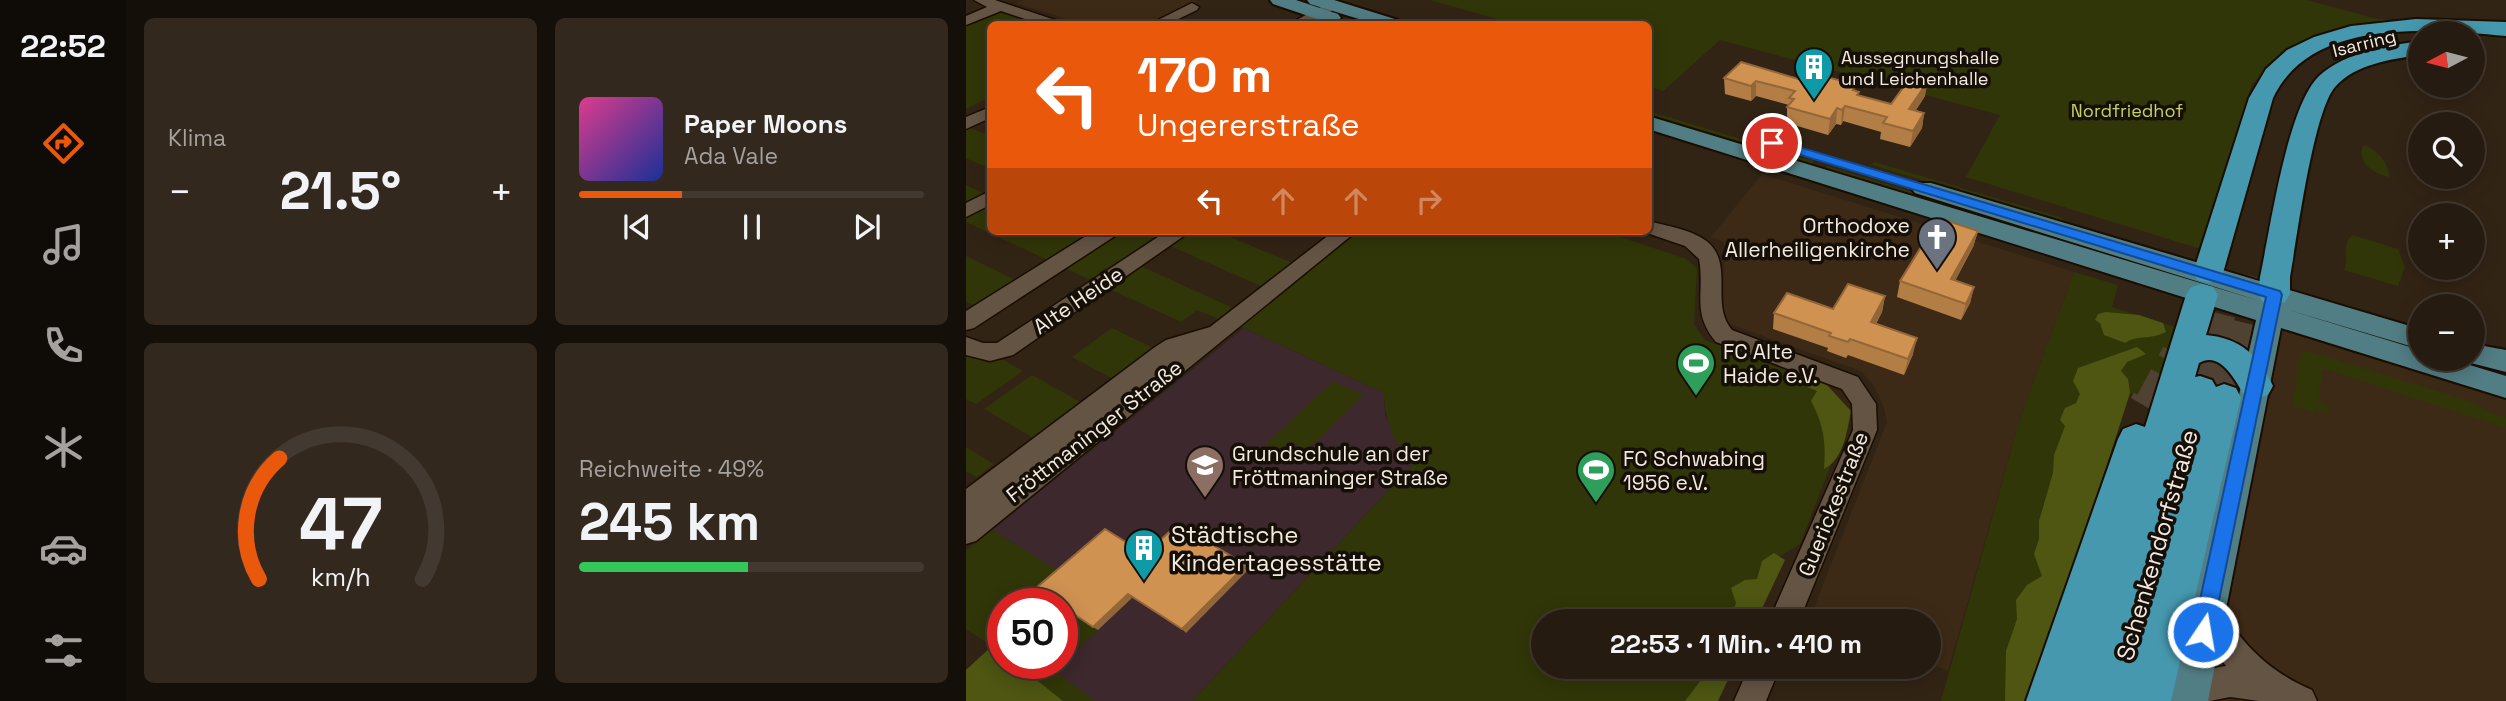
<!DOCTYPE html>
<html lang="de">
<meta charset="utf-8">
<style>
:root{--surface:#261b10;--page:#32281e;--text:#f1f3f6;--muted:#a4a19f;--line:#423930;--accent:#ea580c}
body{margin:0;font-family:"Space Grotesk",sans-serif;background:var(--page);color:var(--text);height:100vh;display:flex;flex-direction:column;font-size:26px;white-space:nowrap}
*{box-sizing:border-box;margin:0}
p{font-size:23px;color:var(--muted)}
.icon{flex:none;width:38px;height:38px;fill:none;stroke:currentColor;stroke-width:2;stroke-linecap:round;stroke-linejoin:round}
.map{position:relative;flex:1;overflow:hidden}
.drawer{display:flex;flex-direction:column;gap:18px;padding:18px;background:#150f09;width:840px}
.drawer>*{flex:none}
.hud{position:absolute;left:21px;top:21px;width:665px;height:214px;border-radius:10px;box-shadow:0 4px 18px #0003,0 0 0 2px var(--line);background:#ea580c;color:#fff;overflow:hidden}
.needle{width:46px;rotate:263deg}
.buttons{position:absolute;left:1442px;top:21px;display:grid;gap:14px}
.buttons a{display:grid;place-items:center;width:77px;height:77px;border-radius:50%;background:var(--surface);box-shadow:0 4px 18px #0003,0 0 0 2px var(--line);font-size:35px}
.speed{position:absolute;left:21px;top:588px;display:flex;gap:14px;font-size:35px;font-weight:700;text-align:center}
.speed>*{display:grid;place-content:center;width:91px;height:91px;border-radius:50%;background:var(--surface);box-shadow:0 4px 18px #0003,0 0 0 2px var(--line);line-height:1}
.speed .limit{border:10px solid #d22;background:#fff;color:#111}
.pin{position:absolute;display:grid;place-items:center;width:60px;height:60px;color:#fff;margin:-30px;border:4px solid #fff;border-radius:50%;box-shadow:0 2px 7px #0007}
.me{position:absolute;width:77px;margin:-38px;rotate:12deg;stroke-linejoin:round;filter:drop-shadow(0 0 5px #0008)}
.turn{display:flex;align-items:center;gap:24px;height:147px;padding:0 35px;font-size:32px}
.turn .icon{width:91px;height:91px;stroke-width:2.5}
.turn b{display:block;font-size:49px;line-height:60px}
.lanes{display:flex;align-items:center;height:66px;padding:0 35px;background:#0003;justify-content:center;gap:35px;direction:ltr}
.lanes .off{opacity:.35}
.big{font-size:52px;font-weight:700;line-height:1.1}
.drawer .widget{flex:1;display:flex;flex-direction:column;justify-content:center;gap:10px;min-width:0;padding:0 24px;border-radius:10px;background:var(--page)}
.drawer .dial{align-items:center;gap:0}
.dial svg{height:182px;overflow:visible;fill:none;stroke:var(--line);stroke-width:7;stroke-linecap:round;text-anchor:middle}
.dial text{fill:var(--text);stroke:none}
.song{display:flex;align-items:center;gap:21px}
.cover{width:84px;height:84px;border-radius:10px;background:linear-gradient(135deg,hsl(330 70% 55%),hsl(230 70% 35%))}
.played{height:7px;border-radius:4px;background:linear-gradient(90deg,var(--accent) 30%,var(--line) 30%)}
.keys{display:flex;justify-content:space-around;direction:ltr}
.heat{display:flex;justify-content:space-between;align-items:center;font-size:38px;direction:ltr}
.charge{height:10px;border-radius:5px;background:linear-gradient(90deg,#34c759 49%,var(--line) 0)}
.drawer .tiles{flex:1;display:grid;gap:18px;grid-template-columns:repeat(2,1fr)}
.trip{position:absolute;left:565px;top:609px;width:410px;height:70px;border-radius:35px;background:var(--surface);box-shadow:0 4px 18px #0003,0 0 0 2px var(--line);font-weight:700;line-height:70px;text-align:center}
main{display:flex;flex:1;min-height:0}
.menu{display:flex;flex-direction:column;width:126px;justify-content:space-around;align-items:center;background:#0f0b06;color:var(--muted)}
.menu .icon{width:49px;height:49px}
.menu .on{color:var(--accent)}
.menu b{font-size:32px;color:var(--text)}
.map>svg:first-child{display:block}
</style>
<main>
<nav class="menu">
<b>22:52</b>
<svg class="icon on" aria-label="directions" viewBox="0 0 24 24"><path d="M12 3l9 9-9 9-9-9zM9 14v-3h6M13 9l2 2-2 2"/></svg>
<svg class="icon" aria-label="music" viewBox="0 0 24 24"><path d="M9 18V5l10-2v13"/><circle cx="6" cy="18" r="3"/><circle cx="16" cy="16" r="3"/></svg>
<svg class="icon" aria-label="phone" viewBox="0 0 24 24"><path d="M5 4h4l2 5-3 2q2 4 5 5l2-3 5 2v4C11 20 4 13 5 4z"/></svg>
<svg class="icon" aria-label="climate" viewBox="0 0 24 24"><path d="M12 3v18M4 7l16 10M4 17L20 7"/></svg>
<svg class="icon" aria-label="car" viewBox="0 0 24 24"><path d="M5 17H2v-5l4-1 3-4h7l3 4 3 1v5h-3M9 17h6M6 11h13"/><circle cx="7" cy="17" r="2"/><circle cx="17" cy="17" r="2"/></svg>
<svg class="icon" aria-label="filters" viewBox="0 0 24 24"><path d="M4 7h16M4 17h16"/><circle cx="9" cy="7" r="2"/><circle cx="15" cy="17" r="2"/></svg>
</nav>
<section class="drawer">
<div class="tiles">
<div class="widget"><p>Klima</p>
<div class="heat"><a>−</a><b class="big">21.5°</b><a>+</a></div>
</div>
<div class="widget">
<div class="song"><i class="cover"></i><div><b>Paper Moons</b><p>Ada Vale</p></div></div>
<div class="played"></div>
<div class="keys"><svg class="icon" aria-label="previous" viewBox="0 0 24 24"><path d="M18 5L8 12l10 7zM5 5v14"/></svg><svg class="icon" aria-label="pause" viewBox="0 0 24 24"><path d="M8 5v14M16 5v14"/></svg><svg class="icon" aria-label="next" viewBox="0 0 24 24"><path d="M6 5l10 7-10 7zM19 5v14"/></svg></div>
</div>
<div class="widget dial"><svg viewBox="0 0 100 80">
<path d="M14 69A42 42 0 1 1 86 69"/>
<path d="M14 69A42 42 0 0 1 23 16" stroke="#ea580c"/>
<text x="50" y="56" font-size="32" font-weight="700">47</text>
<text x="50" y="72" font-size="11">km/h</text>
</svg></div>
<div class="widget"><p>Reichweite · 49%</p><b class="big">245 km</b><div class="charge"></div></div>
</div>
</section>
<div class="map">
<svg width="1540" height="701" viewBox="0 0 1540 701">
<rect width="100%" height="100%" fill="#322415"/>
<path fill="#3d2a16" d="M58 0H227L231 1 182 24H116L51 3Z
M796 174 1108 272 1053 422 982 671 963 663 962 621H866L846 613 921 422 918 408 909 387 895 371 766 325 760 320 757 312 758 242 745 237Z
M1310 304 1454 353V359H1471L1540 382V701H1242Z"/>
<path fill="#3c282d" d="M278 328 418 393 419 415 447 464 226 701H129L87 671 131 630 75 592 95 573 26 530Z"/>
<path fill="#313608" d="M464 0H1341L1407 18 1429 21 1380 28 1341 40 1322 50 1286 84 1235 249 1000 177 1034 115 754 40 697 91 683 86 682 24H543L545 23Z
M36 9 81 24H24V97L0 109V25Z
M682 111 848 161 844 166 683 116Z
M0 126 24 136V169L0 158Z
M1397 145C1409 148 1424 163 1423 177 1407 173 1391 163 1397 145Z
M908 162 1093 217 1111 226 906 165Z
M861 166 1210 272 1211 275 857 171Z
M0 185 24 196V231H102L126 241 142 231H250L336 267 306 291 198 243 168 263 269 309 255 320 231 310 215 322 0 222Z
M393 231H637L720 259 731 268 728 324 739 340 858 385 883 418 834 544 806 561 772 621H578V667H747L728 701H226L447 464C428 443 419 423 418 393L274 326Z
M1386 235 1432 249 1439 267 1432 286 1378 270C1384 257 1375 246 1386 235Z
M0 256 59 285 18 311 0 301Z
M1108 272 1152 285 1146 307 1209 327 1215 313 1194 405 1164 393 1065 701H975L1053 422Z
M1240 322 1285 338 1280 354 1236 338Z
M146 328 197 353 157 384 106 357Z
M0 345 27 354 57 371 10 404 0 399Z
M1342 351 1512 404 1523 412 1540 418V428L1359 369 1356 370 1352 401 1363 405 1362 414 1349 410 1348 413 1327 406 1334 353Z
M1243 355 1275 378 1271 400 1223 383 1230 361Z
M66 375 125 408 78 444 18 409Z
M367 381 398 395 341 450 327 443 317 452 300 444Z
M0 447 28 464 11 477 0 471Z
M26 530 96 573 76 591 93 604H37V663H95L88 671 130 701H0V670L26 646 0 629V550Z
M96 606 132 630 96 663Z"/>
<path fill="#4e5612" d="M1140 312 1173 315 1197 323 1200 332C1184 340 1170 335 1159 343L1138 335 1134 323 1129 320 1132 314Z
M1171 347 1180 354 1161 362 1155 371 1162 379 1164 393 1065 701H1039L1040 651 1051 619 1050 600 1061 585 1076 576 1068 554 1073 539V521L1087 473 1088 455 1099 426 1094 420 1099 408 1110 403 1114 394 1107 381 1112 368Z
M841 378 861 385 885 411C881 431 878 459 858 469 860 443 858 425 845 401L851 391 834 384Z
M808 553 819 560 790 621H763L770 603 765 588 779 580 791 579 796 561Z
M26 646 37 654V663H49L97 701H0V670Z
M745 667H768L752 701H719Z"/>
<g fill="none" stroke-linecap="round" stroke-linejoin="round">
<path stroke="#4f4233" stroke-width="31" stroke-dasharray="31 16" stroke-linecap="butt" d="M1234 389 1263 279
M1258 398 1290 263
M1184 404 1211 354"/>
<path stroke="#4f4233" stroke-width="40" stroke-dasharray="40 20" stroke-linecap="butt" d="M1182 408 1185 403"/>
<defs>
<path id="minor" d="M8 0H29L92 21 94 24H74L35 11 0 25V16L21 7Z
M366 1 371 2V8L340 24H323Z
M226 3 233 7 231 10 202 24H184Z
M24 107V118L0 129V117Z
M24 191V205L0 217V203Z
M682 221C701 226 723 229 739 240 770 262 743 304 766 330L892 377 910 404 911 430 833 621H803L887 430 886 404 876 389 750 342C725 312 739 293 733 259L719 246 675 231H682Z
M128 231H152L149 236 8 328 0 330V311Z
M201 231H225L47 355 24 361 0 355V337L17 343H31Z
M368 231H391L10 541 0 544V489L189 347 200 340 244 327Z
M1242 596 1252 600C1272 643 1304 672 1346 690L1351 701H1293L1264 697 1244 701H1210L1208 697C1217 677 1239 669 1260 666L1242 642 1227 610 1232 600Z
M783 667H814L800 701H768Z"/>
<path id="major" d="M304 0H330L372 14 375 18 366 23 360 22 307 4Z
M341 0H368L432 20 435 24H409L344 4Z
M682 116 1294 301 949 193 945 188 949 183H965L1454 329V349L1319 309 1454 350V359H1484L1540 376V398L1315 328 1242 701H1204L1290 320 682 129Z
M1507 344 1540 350V372L1497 361 1496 359H1507Z"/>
<path id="highway" d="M1450 19 1540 22V36C1465 29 1345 17 1307 98L1257 273 1253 280 1242 283 1231 280 1227 273 1283 98 1300 69 1321 50 1348 37 1385 26Z
M1454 41V55C1426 59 1389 64 1369 87 1347 113 1331 238 1324 277V294L1319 302 1308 305 1297 302 1292 294 1294 277C1304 231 1321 107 1353 76 1380 52 1420 46 1454 41Z
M1236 284 1247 287 1252 295 1240 335C1274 338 1294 356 1307 386L1302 395 1290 399 1278 395C1270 381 1254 350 1233 363L1229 377 1234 376 1246 380 1250 387 1258 384 1270 388 1275 398 1205 701H1060L1152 439 1157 429 1170 424 1179 427 1220 295 1225 287Z"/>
</defs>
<use href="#minor" stroke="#1a0d02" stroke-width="3"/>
<use href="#major" stroke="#1a0d02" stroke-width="4"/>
<use href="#highway" stroke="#1a0d02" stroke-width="4"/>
<use href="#minor" fill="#645444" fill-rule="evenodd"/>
<use href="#major" fill="#517d84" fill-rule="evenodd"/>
<use href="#highway" fill="#4598ae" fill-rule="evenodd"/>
</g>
<path fill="#b37e46" d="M758 78 839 81 890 91 893 96 925 104 959 96 950 110 958 113 956 128 944 147 914 139 915 132 877 121 875 125 870 124 862 135 821 123V107L823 105 790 96 785 101 759 94Z
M1012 231 1007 247 989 281 1008 287 1004 303 995 320 931 297 934 281Z
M919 296 916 312 910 324 947 354 938 375 882 355 880 358 861 351 862 348 807 329 808 313 867 309Z"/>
<path fill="#926639" d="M790 81V96L785 101V86Z
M962 81 959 96 941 124 943 109Z
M879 106 877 121 875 125 876 110Z
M871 108 870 124 862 135 864 119Z
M958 113 956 128 944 147 947 131Z
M1012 231 1007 247 981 295 985 279Z
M1008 287 1004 303 995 320 1000 304Z
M919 296 916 312 902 338 905 322Z
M951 338 947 354 938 375 942 359Z
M280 565 284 568 220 633 216 629Z
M162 594 166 598 132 630 127 627Z"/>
<path fill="#d09251" stroke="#926639" stroke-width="2" d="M775 62 839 81 850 74 891 85 887 90 893 92 891 95 925 104 945 77 962 81 943 109 958 113 947 131 917 123 921 117 879 106 876 110 871 108 864 119 821 107 828 99 823 98 829 91 790 81 785 86 758 78Z
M973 218 1012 231 985 279 1008 287 1000 304 934 281Z
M882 284 919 296 905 322 951 338 942 359 884 339 882 342 863 336 865 333 808 313 821 293 867 309Z
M212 524 280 565 216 629 162 594 127 627 96 606V604H93L70 588 139 529 179 554Z"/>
<path fill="#1a73e8" stroke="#114b97" stroke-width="2" d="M806 139 1314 291 1316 295 1245 639 1237 642 1230 639 1227 632 1300 297 802 145 800 143Z"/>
<defs>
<symbol id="building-pin" viewBox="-11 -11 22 30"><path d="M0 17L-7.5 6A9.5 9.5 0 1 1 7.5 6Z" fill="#0f9aa8" stroke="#150f08"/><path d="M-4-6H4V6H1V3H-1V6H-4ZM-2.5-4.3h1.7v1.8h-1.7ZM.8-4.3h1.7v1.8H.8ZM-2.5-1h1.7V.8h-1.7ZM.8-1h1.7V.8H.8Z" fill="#fff"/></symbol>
<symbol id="church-pin" viewBox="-11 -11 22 30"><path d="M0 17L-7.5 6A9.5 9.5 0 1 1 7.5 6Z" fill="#6b7280" stroke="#150f08"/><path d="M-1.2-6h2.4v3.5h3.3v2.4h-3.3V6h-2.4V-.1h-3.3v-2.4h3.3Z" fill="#fff"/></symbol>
<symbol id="stadium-pin" viewBox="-11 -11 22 30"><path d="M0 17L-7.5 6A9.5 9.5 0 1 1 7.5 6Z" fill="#2e9e5b" stroke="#150f08"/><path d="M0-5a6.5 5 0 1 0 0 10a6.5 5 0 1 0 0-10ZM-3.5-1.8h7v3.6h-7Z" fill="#fff"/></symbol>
<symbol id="school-pin" viewBox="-11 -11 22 30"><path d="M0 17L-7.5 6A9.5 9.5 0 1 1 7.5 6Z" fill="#8d6e63" stroke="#150f08"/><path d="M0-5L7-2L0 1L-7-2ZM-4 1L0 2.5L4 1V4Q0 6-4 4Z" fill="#fff"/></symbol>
</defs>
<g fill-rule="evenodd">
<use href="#building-pin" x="826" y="45" width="44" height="60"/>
<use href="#church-pin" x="949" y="215" width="44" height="60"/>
<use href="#stadium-pin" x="708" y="341" width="44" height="60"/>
<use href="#school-pin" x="217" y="443" width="44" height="60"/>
<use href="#stadium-pin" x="608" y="448" width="44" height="60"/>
<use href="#building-pin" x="156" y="526" width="44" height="60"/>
</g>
<g text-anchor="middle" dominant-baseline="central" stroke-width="7" stroke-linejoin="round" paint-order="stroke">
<g font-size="18" fill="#f2e9df" stroke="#150f08">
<text transform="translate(1398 43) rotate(-14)">Isarring</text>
</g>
<g font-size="18" fill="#f2e9df" stroke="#150f08" text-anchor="start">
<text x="875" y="57">Aussegnungshalle<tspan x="875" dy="21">und Leichenhalle</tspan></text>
</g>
<g font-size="18" fill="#c3d360" stroke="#150f08">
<text x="1161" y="110">Nordfriedhof</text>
</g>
<g font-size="21" fill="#f2e9df" stroke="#150f08" text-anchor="start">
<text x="944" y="225" text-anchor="end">Orthodoxe<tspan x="944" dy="24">Allerheiligenkirche</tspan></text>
<text x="757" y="351">FC Alte<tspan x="757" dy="24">Haide e.V.</tspan></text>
<text x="266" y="453">Grundschule an der<tspan x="266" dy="24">Fröttmaninger Straße</tspan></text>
<text x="657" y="458">FC Schwabing<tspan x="657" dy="24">1956 e.V.</tspan></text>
</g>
<g font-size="21" fill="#f2e9df" stroke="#150f08">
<text transform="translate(112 300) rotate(-34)">Alte Heide</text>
<text transform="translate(128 431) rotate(-38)">Fröttmaninger Straße</text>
<text transform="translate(867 504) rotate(-68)">Guerickestraße</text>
</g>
<g font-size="24" fill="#f2e9df" stroke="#150f08" text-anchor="start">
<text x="205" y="534">Städtische<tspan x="205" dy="28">Kindertagesstätte</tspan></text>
</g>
<g font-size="24" fill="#f2e9df" stroke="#150f08">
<text transform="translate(1191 545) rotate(-74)">Schenkendorfstraße</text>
</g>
</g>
</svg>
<div class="buttons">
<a><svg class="needle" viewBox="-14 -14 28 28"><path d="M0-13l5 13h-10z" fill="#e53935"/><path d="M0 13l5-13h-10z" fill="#a4a19f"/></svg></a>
<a><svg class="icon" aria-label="search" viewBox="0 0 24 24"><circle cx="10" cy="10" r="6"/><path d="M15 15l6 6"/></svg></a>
<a>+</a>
<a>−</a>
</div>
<div class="speed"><div class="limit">50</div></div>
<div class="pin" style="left:806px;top:143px;background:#d93025"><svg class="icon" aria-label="arrive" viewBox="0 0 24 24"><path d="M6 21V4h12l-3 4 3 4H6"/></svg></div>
<svg class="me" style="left:1237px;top:632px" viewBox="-20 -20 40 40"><circle r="17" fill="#1a73e8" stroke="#fff" stroke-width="3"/><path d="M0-11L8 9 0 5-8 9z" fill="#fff"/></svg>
<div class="trip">22:53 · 1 Min. · 410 m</div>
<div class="hud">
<div class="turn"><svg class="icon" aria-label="left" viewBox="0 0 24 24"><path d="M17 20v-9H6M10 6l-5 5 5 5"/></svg><div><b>170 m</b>Ungererstraße</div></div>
<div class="lanes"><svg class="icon" aria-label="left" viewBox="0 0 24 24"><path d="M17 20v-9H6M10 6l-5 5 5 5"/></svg><svg class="icon off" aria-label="ahead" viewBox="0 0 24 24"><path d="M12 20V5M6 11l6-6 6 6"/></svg><svg class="icon off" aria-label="ahead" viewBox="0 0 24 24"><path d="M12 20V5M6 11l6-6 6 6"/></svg><svg class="icon off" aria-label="right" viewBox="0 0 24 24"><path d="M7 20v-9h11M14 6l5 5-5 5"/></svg></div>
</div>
</div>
</main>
